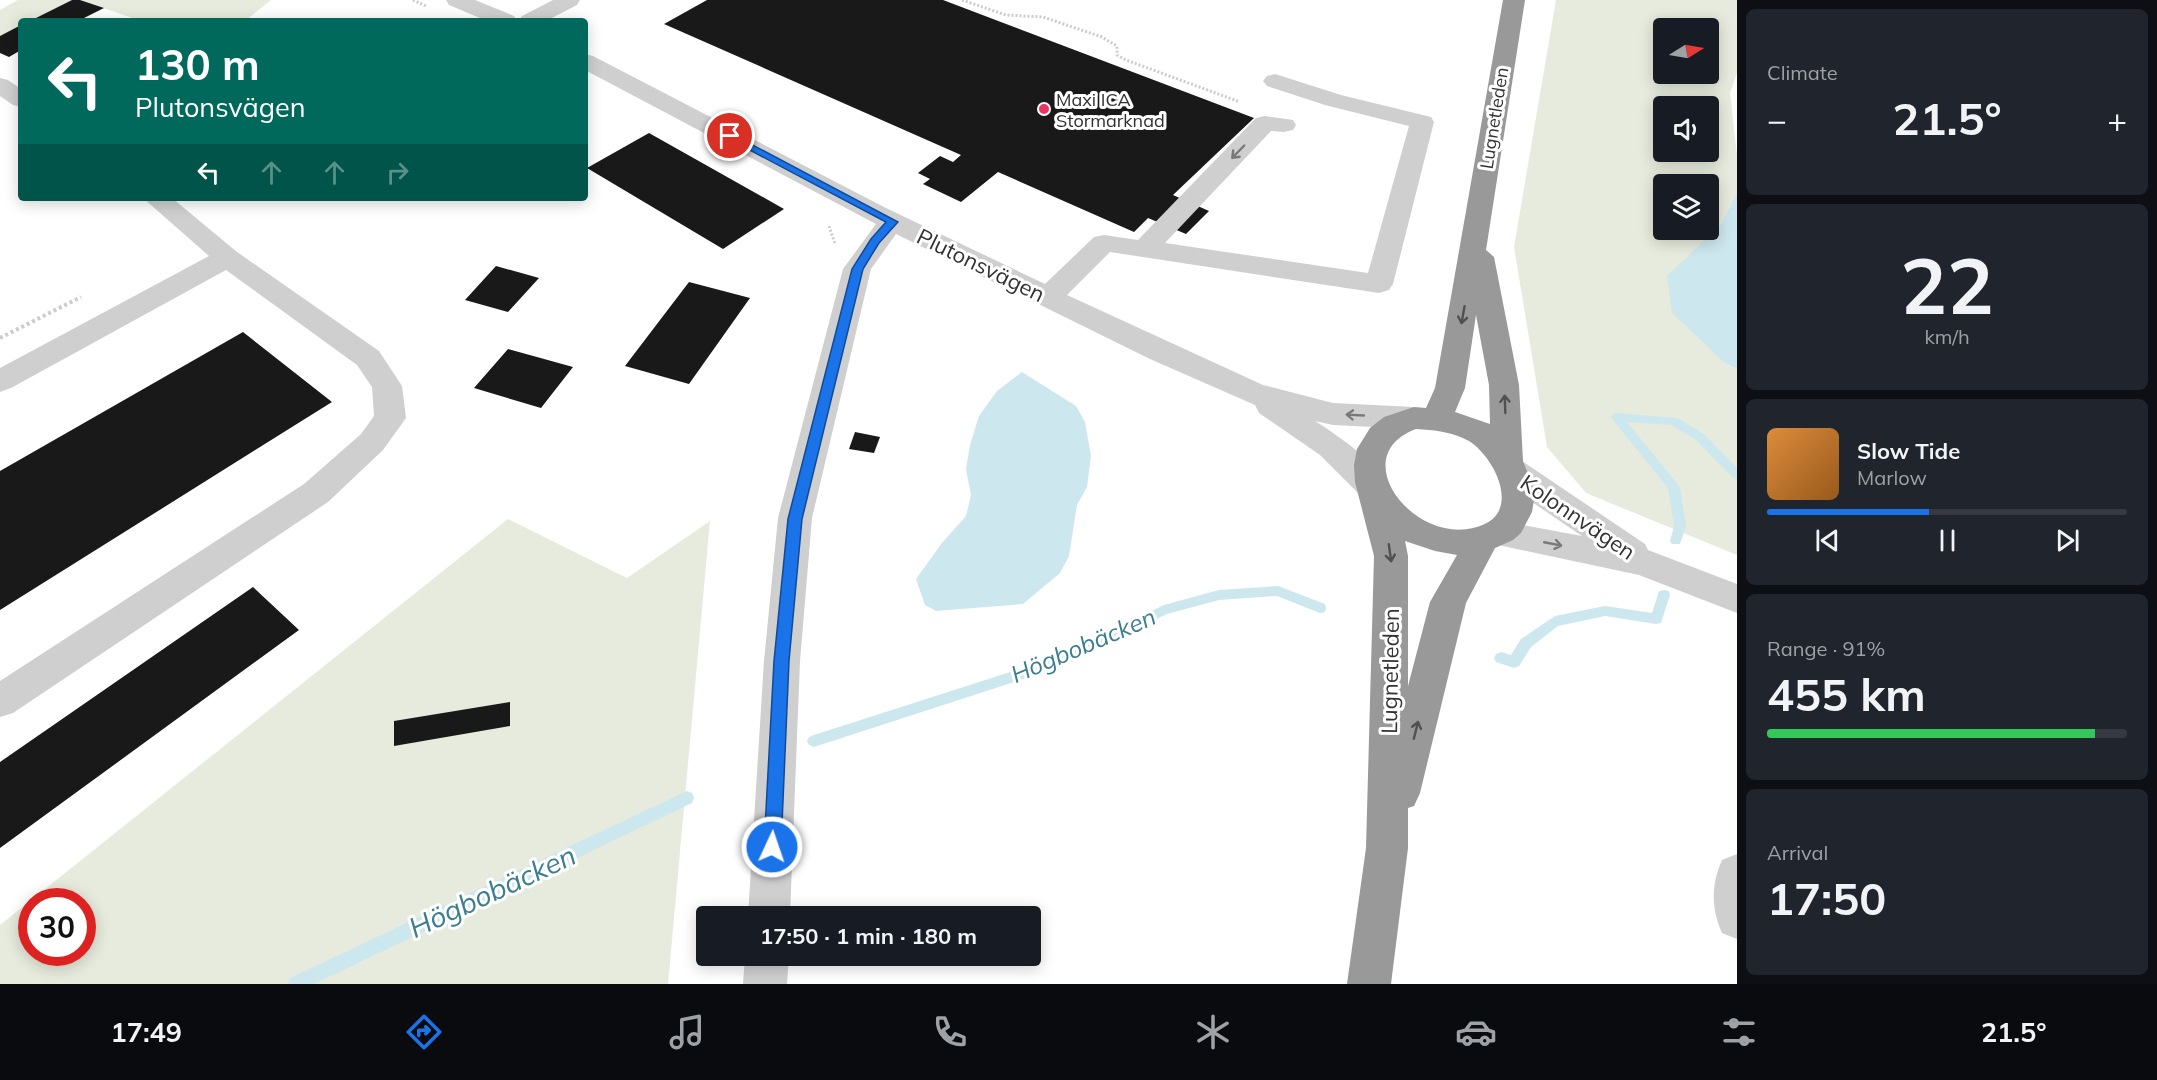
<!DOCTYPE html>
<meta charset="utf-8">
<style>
:root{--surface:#171b24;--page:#20242c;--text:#f1f3f6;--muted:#9ea1a6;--line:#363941;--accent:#1a73e8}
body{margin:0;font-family:Mulish,sans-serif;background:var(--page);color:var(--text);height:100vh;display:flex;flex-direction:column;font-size:22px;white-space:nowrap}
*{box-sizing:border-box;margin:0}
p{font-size:20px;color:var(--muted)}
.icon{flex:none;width:33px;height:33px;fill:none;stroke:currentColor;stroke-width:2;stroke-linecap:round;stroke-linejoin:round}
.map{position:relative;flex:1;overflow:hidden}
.side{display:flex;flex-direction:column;gap:9px;padding:9px;background:#0d0f14;width:420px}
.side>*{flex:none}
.banner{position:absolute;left:18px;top:18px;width:570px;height:183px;border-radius:6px;box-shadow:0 3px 15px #0003;background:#00695c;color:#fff;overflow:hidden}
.needle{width:39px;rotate:79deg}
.tools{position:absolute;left:1653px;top:18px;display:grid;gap:12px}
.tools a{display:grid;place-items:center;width:66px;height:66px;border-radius:6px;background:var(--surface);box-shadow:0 3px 15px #0003;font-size:30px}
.speed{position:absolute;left:18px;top:888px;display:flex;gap:12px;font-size:30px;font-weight:700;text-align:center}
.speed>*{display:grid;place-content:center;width:78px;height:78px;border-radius:50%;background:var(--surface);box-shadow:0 3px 15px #0003;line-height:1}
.speed .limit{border:9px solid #d22;background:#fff;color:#111}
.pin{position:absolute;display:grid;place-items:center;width:51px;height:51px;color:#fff;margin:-26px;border:3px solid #fff;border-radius:50%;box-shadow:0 2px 6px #0007}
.me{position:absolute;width:66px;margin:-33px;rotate:3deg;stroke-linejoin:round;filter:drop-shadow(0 0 4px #0008)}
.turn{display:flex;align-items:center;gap:21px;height:126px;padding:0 18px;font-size:27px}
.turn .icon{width:78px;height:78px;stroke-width:2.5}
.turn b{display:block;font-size:42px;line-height:51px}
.lanes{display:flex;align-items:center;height:57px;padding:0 18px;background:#0003;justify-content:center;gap:30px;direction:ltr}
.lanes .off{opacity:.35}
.big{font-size:45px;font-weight:700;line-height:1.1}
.side .tile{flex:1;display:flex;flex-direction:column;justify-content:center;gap:9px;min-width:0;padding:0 21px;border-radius:9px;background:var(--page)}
.side .dial{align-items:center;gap:0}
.dial b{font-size:78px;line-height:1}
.song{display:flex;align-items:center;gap:18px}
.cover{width:72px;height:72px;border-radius:9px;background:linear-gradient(135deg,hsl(30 70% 55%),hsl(30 70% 35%))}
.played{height:6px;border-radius:3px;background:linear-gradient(90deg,var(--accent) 45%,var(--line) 45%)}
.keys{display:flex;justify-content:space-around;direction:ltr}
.heat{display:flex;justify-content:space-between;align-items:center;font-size:33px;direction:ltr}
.charge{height:9px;border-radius:4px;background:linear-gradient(90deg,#34c759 91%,var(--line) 0)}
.trip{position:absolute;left:696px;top:906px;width:345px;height:60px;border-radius:6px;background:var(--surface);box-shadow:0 3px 15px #0003;font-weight:700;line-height:60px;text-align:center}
.dock{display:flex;height:96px;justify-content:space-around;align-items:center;background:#090b0e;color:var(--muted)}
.dock .icon{width:42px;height:42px}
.dock .on{color:var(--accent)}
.dock b{font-size:27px;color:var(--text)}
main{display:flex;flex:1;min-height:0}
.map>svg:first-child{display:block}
</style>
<main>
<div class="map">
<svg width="1737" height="984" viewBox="0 0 1737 984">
<rect width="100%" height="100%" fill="#fff"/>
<path fill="#e7ebdd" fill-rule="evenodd" d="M18 0H72L30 21H21V25L0 36V10Z
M80 0H271L245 21H141Z
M1556 0H1737V73L1730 93 1737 155V192L1721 224 1667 277 1726 364 1737 369V555L1586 493 1547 447 1514 247ZM1664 28H1708V74H1664ZM1664 106H1708V152H1664ZM1664 184H1708V230H1664Z
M508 519 627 578 710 521 668 984H0V925ZM32 902H82V952H32Z"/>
<path fill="#cce7ee" d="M1737 192V369L1726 364 1672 313 1667 276 1721 224Z
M1022 372 1076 406 1085 422 1091 456 1087 487 1077 505 1069 556 1060 573 1023 604 936 611 925 605 916 579 942 543 966 516 971 495 966 469 970 445 979 416 997 391Z"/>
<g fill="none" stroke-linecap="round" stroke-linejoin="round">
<path fill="#cce7ee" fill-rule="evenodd" d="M1617 413 1677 418 1704 434 1737 468V479L1733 478 1696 440 1671 425 1627 422 1680 487 1686 526 1680 544H1672L1670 541 1674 526 1668 488 1613 420 1611 417 1613 414Z
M1278 586 1325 604 1326 608 1325 612 1320 613 1277 596 1219 600 1167 614 1060 667 814 747 809 745 807 741 809 737 814 735 1051 659 1164 605 1219 590Z
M1664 590 1669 591 1670 595 1661 623 1656 624 1605 616 1558 626 1531 647 1519 666 1514 668 1496 662 1494 658 1496 654 1501 652 1511 655 1521 639 1555 616 1605 606 1652 613 1659 591Z
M687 791 692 793 694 798 692 803 314 984H288L290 978Z"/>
</g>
<path fill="#191919" d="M72 0H80L104 8 78 21H30Z
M707 0H943L1254 118 1173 195 1209 211 1186 234 1148 218 1134 232 998 172 961 202 923 184 930 179 918 173 940 156 953 162 961 155 664 24Z
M21 25V50L9 57 0 53V36Z
M649 133 784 209 723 249 587 168Z
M496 266 539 278 508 312 465 300Z
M689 282 750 298 689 384 625 366Z
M243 332 332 402 0 610V471Z
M508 349 573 367 541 408 474 388Z
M855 432 880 437 874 453 849 449Z
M253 587 299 630 0 848V762Z
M510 702V726L394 746V721Z"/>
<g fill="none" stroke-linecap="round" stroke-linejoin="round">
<path stroke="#ccc" stroke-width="3" stroke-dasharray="2 2" stroke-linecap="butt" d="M413 0 426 6
M962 0 1006 15 1043 17 1102 37 1117 46V55L1126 60 1240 102
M829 226 835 244"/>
<path stroke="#ccc" stroke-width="4" stroke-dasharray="3 3" stroke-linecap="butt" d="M0 338 81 297"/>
<path fill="#cfcfcf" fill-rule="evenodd" d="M446 0H475L514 16 517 21H487L449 5Z
M553 0H580L577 5 546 21H519L522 16Z
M585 54 593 56 886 208 1045 284 1094 237 1104 235 1138 240 1256 118 1265 116 1293 120 1296 125 1293 130 1284 132 1271 131 1165 243 1368 273 1409 126 1325 105 1267 86 1263 81 1267 76 1275 74 1341 95 1431 117 1434 122 1393 284 1389 290 1379 293 1110 252 1067 295 1263 385 1333 403 1414 407 1425 410 1430 418 1425 426 1414 429 1333 425 1315 421C1340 437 1375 461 1389 487L1385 496 1373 499 1361 496 1320 455 1259 413 1255 405 1150 359 896 234 871 269 812 518 800 661 790 916H748L764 661 778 518 843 269 876 224 585 70Z
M0 78 8 80 21 89V107L13 105 0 96Z
M143 198H172L237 252 379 351 402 386 406 418 383 450 328 502 13 713 0 717V681L304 484 361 434 374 416 372 387 357 365 226 270 11 388 0 392V368L209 256Z
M1513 460 1525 463 1645 544 1648 550 1737 584V613L1639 575 1484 542 1479 533 1484 524 1496 520 1582 536 1501 481 1497 472 1501 463Z
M1737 854V939L1722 933C1711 908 1711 885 1722 860Z
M745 956H789L787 984H743Z"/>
<path fill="#999" fill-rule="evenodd" d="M1503 0H1525L1486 250 1494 257 1519 385 1523 461 1533 487 1534 500 1532 512 1521 533 1513 540 1495 548 1466 603 1420 793 1414 806 1408 808V848L1391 984H1347L1366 848 1374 556 1355 482 1354 465 1357 449 1370 428 1384 417 1414 407 1426 408 1435 388ZM1476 315 1489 385 1490 424 1455 412 1465 388ZM1416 429C1434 430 1453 432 1469 441 1493 456 1520 507 1485 524 1420 554 1341 457 1416 429ZM1405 541 1435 551 1457 555 1430 602 1408 686V556Z"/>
</g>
<defs><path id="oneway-shaft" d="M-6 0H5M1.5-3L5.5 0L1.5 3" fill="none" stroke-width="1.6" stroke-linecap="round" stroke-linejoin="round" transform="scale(1.5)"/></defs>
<g stroke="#797979">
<use href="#oneway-shaft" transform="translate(1238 152) rotate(134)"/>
<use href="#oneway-shaft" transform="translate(1355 415) rotate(-177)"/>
<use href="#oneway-shaft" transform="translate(1553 544) rotate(11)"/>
</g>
<g stroke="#515151">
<use href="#oneway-shaft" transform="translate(1463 315) rotate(100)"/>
<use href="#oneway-shaft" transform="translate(1505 404) rotate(-92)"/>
<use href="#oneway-shaft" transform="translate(1390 553) rotate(82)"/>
<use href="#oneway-shaft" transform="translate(1416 730) rotate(-76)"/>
</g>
<path fill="#1a73e8" stroke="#114b97" stroke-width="1.5" d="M730 133 898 222 879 243 863 269 802 519 789 661 781 847 778 852 772 855 766 852 764 847 774 661 788 519 852 269 871 239 886 222 727 138 725 136Z"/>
<circle fill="#ea3362" stroke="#fff" stroke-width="2" cx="1044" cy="109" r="6"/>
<g text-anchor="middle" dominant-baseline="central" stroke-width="6" stroke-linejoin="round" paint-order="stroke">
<g font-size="18" fill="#323232" stroke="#fff" text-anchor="start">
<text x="1056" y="99">Maxi ICA<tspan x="1056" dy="21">Stormarknad</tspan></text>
</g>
<g font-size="18" fill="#323232" stroke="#fff">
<text transform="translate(1494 118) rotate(-81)">Lugnetleden</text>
</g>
<g font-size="22" fill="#323232" stroke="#fff">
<text transform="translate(981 265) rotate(26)">Plutonsvägen</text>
<text transform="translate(1578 517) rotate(34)">Kolonnvägen</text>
<text transform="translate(1390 671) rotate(-89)">Lugnetleden</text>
</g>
<g font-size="24" font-style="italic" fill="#3a7e90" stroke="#fff">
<text transform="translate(1083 645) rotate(-23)">Högbobäcken</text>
</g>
<g font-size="28" font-style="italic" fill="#3a7e90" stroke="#fff">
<text transform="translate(492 891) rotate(-25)">Högbobäcken</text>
</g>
</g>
</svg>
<div class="tools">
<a><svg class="needle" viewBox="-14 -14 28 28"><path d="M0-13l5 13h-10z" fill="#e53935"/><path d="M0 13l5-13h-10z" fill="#9ea1a6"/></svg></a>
<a><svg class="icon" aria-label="sound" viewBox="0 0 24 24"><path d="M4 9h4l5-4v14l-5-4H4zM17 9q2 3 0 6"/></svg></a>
<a><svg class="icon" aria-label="layers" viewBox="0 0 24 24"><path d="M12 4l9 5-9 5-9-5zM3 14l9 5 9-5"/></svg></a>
</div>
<div class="speed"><div class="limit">30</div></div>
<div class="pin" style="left:730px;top:136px;background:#d93025"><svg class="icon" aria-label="arrive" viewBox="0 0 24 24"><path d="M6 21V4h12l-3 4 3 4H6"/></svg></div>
<svg class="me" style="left:772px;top:847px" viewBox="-20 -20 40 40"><circle r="17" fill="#1a73e8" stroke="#fff" stroke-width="3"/><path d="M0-11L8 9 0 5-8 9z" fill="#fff"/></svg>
<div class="trip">17:50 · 1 min · 180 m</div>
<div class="banner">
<div class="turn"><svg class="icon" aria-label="left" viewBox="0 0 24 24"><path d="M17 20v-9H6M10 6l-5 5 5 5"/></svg><div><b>130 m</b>Plutonsvägen</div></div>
<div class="lanes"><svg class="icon" aria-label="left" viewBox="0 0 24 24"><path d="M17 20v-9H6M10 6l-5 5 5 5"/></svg><svg class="icon off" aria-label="ahead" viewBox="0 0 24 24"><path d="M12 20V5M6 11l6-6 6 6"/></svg><svg class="icon off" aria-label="ahead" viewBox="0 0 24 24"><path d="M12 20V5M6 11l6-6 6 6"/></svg><svg class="icon off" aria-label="right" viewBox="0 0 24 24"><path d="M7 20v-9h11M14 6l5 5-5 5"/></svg></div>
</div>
</div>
<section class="side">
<div class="tile"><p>Climate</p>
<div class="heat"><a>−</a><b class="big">21.5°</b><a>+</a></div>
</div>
<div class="tile dial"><b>22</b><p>km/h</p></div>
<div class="tile">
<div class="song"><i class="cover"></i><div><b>Slow Tide</b><p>Marlow</p></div></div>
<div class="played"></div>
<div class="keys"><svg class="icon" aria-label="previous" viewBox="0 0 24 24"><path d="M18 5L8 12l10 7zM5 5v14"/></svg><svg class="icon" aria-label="pause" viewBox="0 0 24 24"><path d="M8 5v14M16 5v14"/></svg><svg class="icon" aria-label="next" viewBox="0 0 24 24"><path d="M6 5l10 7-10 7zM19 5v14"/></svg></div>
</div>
<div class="tile"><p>Range · 91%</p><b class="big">455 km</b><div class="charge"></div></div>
<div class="tile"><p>Arrival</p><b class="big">17:50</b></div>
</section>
</main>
<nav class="dock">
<b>17:49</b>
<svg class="icon on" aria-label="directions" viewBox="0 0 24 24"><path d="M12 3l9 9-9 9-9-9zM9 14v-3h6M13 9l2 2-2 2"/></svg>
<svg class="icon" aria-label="music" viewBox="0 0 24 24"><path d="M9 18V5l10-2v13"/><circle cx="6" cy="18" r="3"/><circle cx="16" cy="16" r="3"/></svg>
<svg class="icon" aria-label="phone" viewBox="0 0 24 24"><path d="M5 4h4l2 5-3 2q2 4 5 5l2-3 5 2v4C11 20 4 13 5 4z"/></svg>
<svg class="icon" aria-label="climate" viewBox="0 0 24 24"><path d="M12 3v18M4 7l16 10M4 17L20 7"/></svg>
<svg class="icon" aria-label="car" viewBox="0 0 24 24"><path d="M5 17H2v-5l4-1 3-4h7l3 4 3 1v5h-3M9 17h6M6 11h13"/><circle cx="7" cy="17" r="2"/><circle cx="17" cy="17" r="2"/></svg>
<svg class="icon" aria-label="filters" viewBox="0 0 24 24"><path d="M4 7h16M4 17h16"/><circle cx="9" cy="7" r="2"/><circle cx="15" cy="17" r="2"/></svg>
<b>21.5°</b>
</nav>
